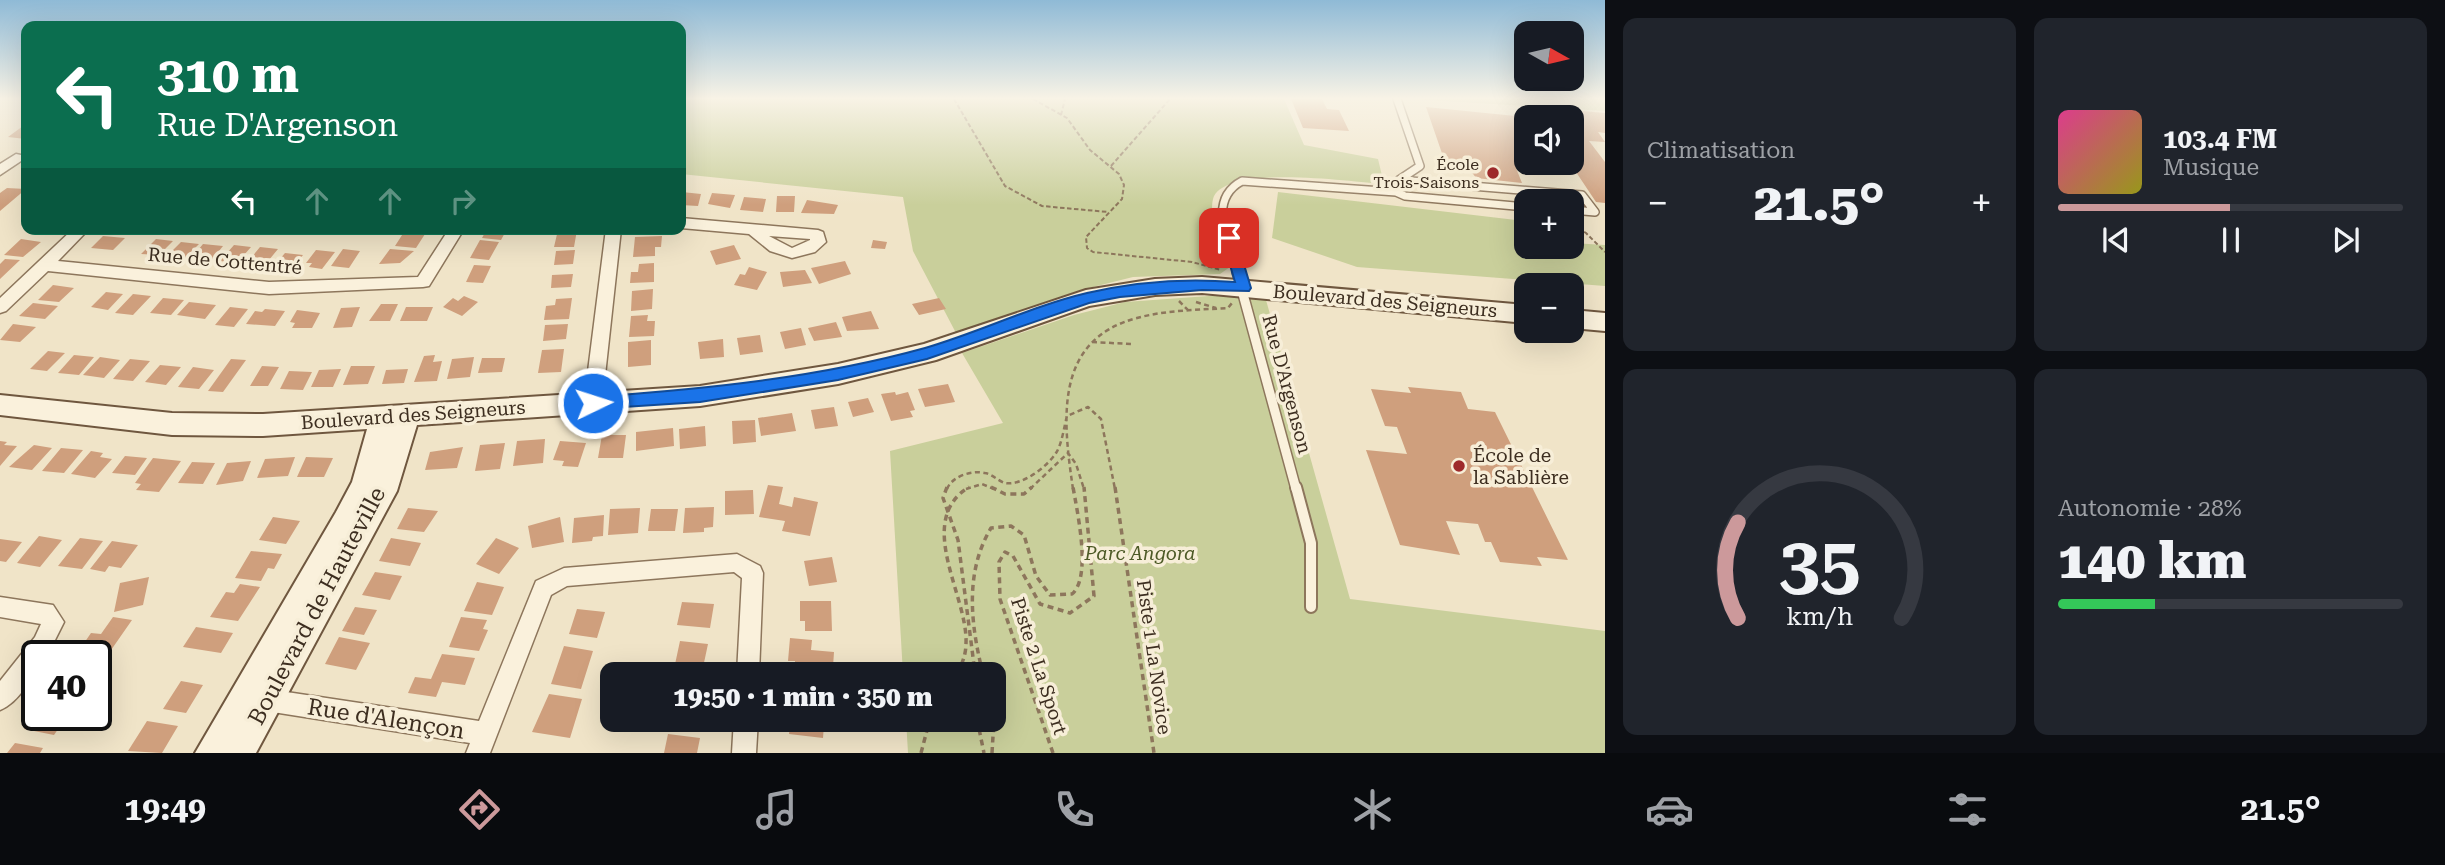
<!DOCTYPE html>
<html lang="fr">
<meta charset="utf-8">
<style>
:root{--surface:#171b24;--page:#20242c;--text:#f1f3f6;--muted:#9ea1a6;--line:#363941;--accent:#cc999b}
body{margin:0;font-family:"Roboto Serif",serif;background:var(--page);color:var(--text);height:100vh;display:flex;flex-direction:column;font-size:26px;white-space:nowrap}
*{box-sizing:border-box;margin:0}
p{font-size:23px;color:var(--muted)}
.icon{flex:none;width:38px;height:38px;fill:none;stroke:currentColor;stroke-width:2;stroke-linecap:round;stroke-linejoin:round}
.map{position:relative;flex:1;overflow:hidden}
.sheet{display:flex;flex-direction:column;gap:18px;padding:18px;background:#0d0f14;width:840px}
.sheet>*{flex:none}
.hud{position:absolute;left:21px;top:21px;width:665px;height:214px;border-radius:14px;box-shadow:0 7px 28px #0002;background:#0b6e4f;color:#fff;overflow:hidden}
.needle{width:46px;rotate:98deg}
.controls{position:absolute;left:1514px;top:21px;display:grid;gap:14px}
.controls a{display:grid;place-items:center;width:70px;height:70px;border-radius:14px;background:var(--surface);box-shadow:0 7px 28px #0002;font-size:35px}
.speed{position:absolute;left:21px;top:640px;display:flex;gap:14px;font-size:35px;font-weight:700;text-align:center}
.speed>*{display:grid;place-content:center;width:91px;height:91px;border-radius:50%;background:var(--surface);box-shadow:0 7px 28px #0002;line-height:1}
.speed .limit{border:4px solid #111;border-radius:10px;background:#fff;color:#111}
.pin{position:absolute;display:grid;place-items:center;width:60px;height:60px;color:#fff;margin:-30px;border-radius:14px;box-shadow:0 4px 10px #0006}
.me{position:absolute;width:77px;margin:-38px;rotate:86deg;stroke-linejoin:round;filter:drop-shadow(0 0 5px #0008)}
.turn{display:flex;align-items:center;gap:24px;height:147px;padding:0 21px;font-size:32px}
.turn .icon{width:91px;height:91px;stroke-width:2.5}
.turn b{display:block;font-size:49px;line-height:60px}
.lanes{display:flex;align-items:center;height:66px;padding:0 21px;background:#0003;justify-content:center;gap:35px;direction:ltr}
.lanes .off{opacity:.35}
.big{font-size:52px;font-weight:800;line-height:1.1}
.sheet .tile{flex:1;display:flex;flex-direction:column;justify-content:center;gap:10px;min-width:0;padding:0 24px;border-radius:14px;background:var(--page)}
.sheet .dial{align-items:center;gap:0}
.dial svg{height:182px;overflow:visible;fill:none;stroke:var(--line);stroke-width:7;stroke-linecap:round;text-anchor:middle}
.dial text{fill:var(--text);stroke:none}
.song{display:flex;align-items:center;gap:21px}
.cover{width:84px;height:84px;border-radius:10px;background:linear-gradient(135deg,hsl(330 70% 55%),hsl(60 70% 35%))}
.played{height:7px;border-radius:4px;background:linear-gradient(90deg,var(--accent) 50%,var(--line) 50%)}
.keys{display:flex;justify-content:space-around;direction:ltr}
.heat{display:flex;justify-content:space-between;align-items:center;font-size:38px;direction:ltr}
.charge{height:10px;border-radius:5px;background:linear-gradient(90deg,#34c759 28%,var(--line) 0)}
.sheet .tiles{flex:1;display:grid;gap:18px;grid-template-columns:repeat(2,1fr)}
.trip{position:absolute;left:600px;top:662px;width:406px;height:70px;border-radius:14px;background:var(--surface);box-shadow:0 7px 28px #0002;font-weight:800;line-height:70px;text-align:center}
.dock{display:flex;height:112px;justify-content:space-around;align-items:center;background:#090b0e;color:var(--muted)}
.dock .icon{width:49px;height:49px}
.dock .on{color:var(--accent)}
.dock b{font-size:32px;color:var(--text)}
main{display:flex;flex:1;min-height:0}
.map>svg:first-child{display:block}
</style>
<main>
<div class="map">
<svg width="1605" height="753" viewBox="0 0 1605 753">
<rect width="100%" height="100%" fill="#f0e4c8"/>
<path fill="#c9cf9b" d="M681 99H1284L1304 145 1378 159 1384 184C1352 182 1223 163 1213 199 1208 219 1224 248 1230 267L1220 274 1133 277 1081 290 956 333 913 251 903 197 681 174Z
M1411 99H1605V111Z
M1278 192 1516 220 1526 230V247H1572V243L1605 245V286L1357 267 1272 238Z
M1223 295 1266 300 1350 599 1605 631V753H908L906 719H994V674H903L890 451 1003 423 962 353 1074 315 1125 302Z"/>
<path fill="#cf9f7d" d="M1291 99H1322L1327 109 1339 110 1349 131 1303 128Z
M1426 107 1525 117 1526 163 1576 162 1572 156V117H1544L1537 107 1605 113V133L1598 132 1605 142 1589 141 1605 162V203L1596 202 1574 169 1559 168 1562 173 1516 168 1522 183 1476 178 1466 164 1445 162Z
M23 126H26V139L8 137Z
M7 188 26 189 0 211V193Z
M682 192 701 194 698 206 681 205Z
M712 193 735 195 730 208 708 204Z
M777 196H795L794 212H776Z
M744 197 766 199 763 212 740 210Z
M807 200 838 205 834 214 801 213Z
M487 229H507L501 240 482 238Z
M558 230H577L574 247H554Z
M404 232 425 234 416 248 395 246Z
M103 236 125 238 113 250 91 248Z
M662 236 661 247H655V256L633 257 635 237Z
M21 239 41 242 23 257 4 255Z
M156 239 173 241 159 255 141 254Z
M480 240 499 242 489 260 470 258Z
M873 240 887 242 885 249 871 248Z
M181 242 199 244 184 259 172 257 175 254H169Z
M203 244 223 246 211 261 202 260 205 256 194 255Z
M234 245 251 247 237 263 220 261Z
M734 245 741 259 716 265 710 251Z
M260 247 278 249 264 266 252 265 257 258H251Z
M343 249 360 251 349 268 331 266Z
M390 249 414 251 400 263 379 264Z
M316 250 335 252 322 269 309 267 312 263H306Z
M575 250 573 264 554 265 556 251Z
M285 253 303 255 292 268 274 266Z
M5 259 20 260 0 279V264Z
M845 261 851 274 819 284 811 268Z
M654 263V282L630 283 631 272H638L639 264Z
M474 265 491 266 483 283 466 282Z
M749 267 767 272 757 290 734 285 740 274 745 275Z
M805 270 812 283 783 287 780 272Z
M573 274 571 287 551 288 552 275Z
M53 285 74 288 59 302 38 300Z
M653 289 652 309 631 311 632 291Z
M106 292 123 294 108 310 91 307Z
M133 294 151 296 133 315 115 313Z
M464 296 478 302 462 316 443 307 453 298 458 301Z
M163 298 184 300 171 315 150 313Z
M572 298 569 319 544 320 546 306 555 305 556 299Z
M939 298 946 309 919 315 912 304Z
M189 302 216 305 205 319 177 315Z
M33 303 58 306 45 319 19 316Z
M381 304H398L390 321H369Z
M230 307 248 309 234 327 215 325Z
M360 307 352 327 333 328 341 308Z
M406 307H433L427 321H400Z
M265 309 285 311 275 326 246 324 255 311 262 312Z
M297 310 320 313 312 328H292L295 323 290 322Z
M871 311 879 329 847 331 842 317Z
M648 315 647 321H655L654 336 629 337 631 316Z
M836 322 842 337 814 341 808 328Z
M13 324 36 327 20 342 0 340Z
M568 324 566 339 543 341 545 325Z
M801 328 806 345 785 349 780 332Z
M760 335 763 352 740 355 737 338Z
M723 339 724 357 700 359 698 342Z
M651 340V365L628 367V342Z
M564 349 561 372 538 373 542 350Z
M48 351 65 353 47 371 30 369Z
M74 355 94 357 79 375 58 373Z
M435 355 433 362 442 361 437 381 414 382 424 356Z
M100 357 120 360 104 378 83 375Z
M474 357 470 377 447 379 452 359Z
M482 358H505L502 372 478 373Z
M130 359 150 361 133 381 113 379Z
M231 359 246 360 223 392 208 391Z
M160 365 181 367 166 385 145 382Z
M262 366 279 367 268 386H250Z
M351 366H375L368 384 343 385Z
M193 367 214 370 199 389 178 387Z
M341 369 333 387H311L319 370Z
M408 369 404 383 382 384 386 370Z
M289 371 312 372 303 390 280 389Z
M948 384 955 402 925 407 918 389Z
M1408 387 1461 392 1468 409 1495 412 1568 560 1537 557 1542 566 1500 562 1491 542H1485L1478 524 1446 521 1460 555 1400 545 1366 450 1407 454 1397 427 1385 426 1371 389 1411 393Z
M895 392 896 395 908 392 915 410 910 411 913 417 891 421 881 394Z
M868 398 874 412 853 417 848 402Z
M834 407 838 426 815 429 811 410Z
M792 413 796 431 761 436 758 418Z
M755 420 756 442 733 444 732 421Z
M705 426 706 446 680 449 679 429Z
M673 428 674 446 636 451V432Z
M602 435H626L623 458H598Z
M545 439 543 463 513 466 517 441Z
M0 441 7 442 4 445 17 446 0 466Z
M560 441 586 443 578 467 562 466 564 461 553 460Z
M505 443 500 469 475 471 480 445Z
M34 445 52 448 32 470 9 467Z
M463 447 457 468 425 470 430 452Z
M61 448 83 450 64 473 42 471Z
M91 451 103 453 100 457 112 459 95 478 71 474Z
M125 456 147 458 135 475 112 473Z
M295 457 288 476 257 478 265 459Z
M306 457 333 458 324 477H297Z
M153 458 181 461 159 492 136 490 141 484 135 483Z
M251 461 243 481 216 485 227 463Z
M192 462 215 463 203 484 178 483Z
M768 485 783 487 779 504 792 507 794 497 818 502 810 536 782 531 785 521 759 517Z
M753 490 754 514 725 515V491Z
M714 507 713 527 704 528V532L683 533 685 508Z
M408 508 438 511 424 532 397 529Z
M640 508 638 533 608 535 610 509Z
M651 509H678L675 531H648Z
M604 515 603 536 593 537 592 541 572 543 574 518Z
M273 517 300 521 286 544 259 540Z
M560 517 564 542 532 548 528 526Z
M39 536 62 540 40 567 17 563Z
M80 538 103 541 82 569 58 566Z
M391 538 421 543 410 566 379 561Z
M496 538 519 548 499 574 476 564Z
M0 539 22 542 6 562 0 561Z
M112 541 138 545 121 568 109 566 105 572 90 569Z
M251 551 282 554 274 569 268 568 261 581 235 578Z
M832 557 837 582 809 586 804 561Z
M375 572 402 576 390 600 362 595Z
M149 577 143 605 114 612 120 583Z
M477 582 504 587 492 615 464 611Z
M240 584 260 587 238 621 210 617 226 592 234 593Z
M800 601H831L832 631H805V621H800Z
M682 602 714 604 710 628 677 625Z
M355 607 377 610 364 635 342 631Z
M577 609 605 612 597 638 569 634Z
M113 617 132 620 109 653 80 649 91 633 101 634Z
M461 617 487 620 483 629 488 630 479 651 449 647Z
M196 627 233 633 221 653 183 647Z
M339 637 370 643 356 670 325 664Z
M790 638 812 640 811 650 834 652 833 667 823 666 822 674H794L795 661H788Z
M680 641 708 644 702 672 674 669Z
M564 646 593 651 581 689 551 684Z
M442 654 475 658 465 685 442 682 436 697 408 693 415 677 431 679Z
M181 681 203 685 186 713 163 709Z
M549 694 582 699 570 738 532 732Z
M37 712V716H67L54 735 24 729Z
M652 719H693L691 727Z
M791 719H833V726L824 725 823 738 789 734Z
M147 721 178 726 162 753 128 751Z
M668 734 700 738 697 753H664Z
M15 743 43 748 40 753H7Z"/>
<g fill="none" stroke-linecap="round" stroke-linejoin="round">
<defs>
<path id="lane-far2" d="M1397 99 1420 166 1399 180
M1399 180 1582 195 1595 212 1572 210
M1396 192 1405 196 1526 207
M1238 274C1229 243 1206 200 1242 181L1396 192 1399 180"/>
<path id="lane-far1" d="M1237 272 1296 489"/>
<path id="lane" d="M1296 487 1311 543V607"/>
<path id="street" d="M16 154 21 155V161L0 175V164Z
M681 218 818 230 823 232 826 242 815 252 792 258 770 251 749 234 681 228ZM769 236 810 239V240L792 248Z
M73 229H89L58 261 269 282 418 277 449 229H464L429 286 423 287 269 294 48 271 6 311 0 313V298Z
M606 229H621L602 403 599 408H587L584 403Z
M737 554 760 566 763 573 759 674H737L742 578 734 572 567 586 551 595 490 753H466L470 743 260 710 252 707 248 699 252 691 260 688 479 721 536 581 564 568Z
M0 597 53 605 64 622 47 656H37C37 675 18 703 0 710V681L35 637 41 624 0 617Z
M734 719H758L756 753H732Z"/>
<path id="secondary" d="M1202 277 1526 305V323L1202 293 1155 295 1089 306 936 360 838 384 700 406 417 425 397 491 256 753H195L336 512 352 482 367 429 263 436 172 435 0 415V395L172 413 263 414 700 386 838 364 924 344 1086 290 1155 279Z
M1572 310 1605 313V331L1572 328Z"/>
</defs>
<use href="#lane-far2" stroke="#8d765c" stroke-width="10"/>
<use href="#lane-far1" stroke="#8d765c" stroke-width="12"/>
<use href="#lane" stroke="#8d765c" stroke-width="14"/>
<use href="#street" stroke="#8d765c" stroke-width="3"/>
<use href="#secondary" stroke="#6f573f" stroke-width="4"/>
<path stroke="#8d765c" stroke-width="2" stroke-dasharray="4.5 2.5" stroke-linecap="butt" d="M954 99 1005 186 1042 206 1108 212
M1033 99 1067 118 1090 150 1119 174 1124 185 1122 199 1086 237 1087 248 1093 252 1192 262 1221 270
M1061 115 1065 99
M1111 166 1170 99
M1435 172 1443 157
M1572 225 1586 233 1605 252"/>
<path stroke="#8d765c" stroke-width="2.5" stroke-dasharray="5 3.5" stroke-linecap="butt" d="M1179 301 1189 311
M1196 302 1216 308
M1092 342 1131 344
M947 489C952 476 972 470 985 473 992 474 998 481 1005 483 1022 486 1047 467 1056 453 1062 444 1064 427 1067 416L1088 407 1101 419 1115 489
M966 489 982 484 994 489
M1030 489 1068 453 1076 464 1084 489
M1073 489C1063 421 1053 340 1137 318 1166 310 1198 310 1228 308L1232 303"/>
<path stroke="#8d765c" stroke-width="3.5" stroke-dasharray="6 4.5" stroke-linecap="butt" d="M947 487 943 498 958 540 974 665 969 674
M991 487 1005 494H1024L1032 487
M1115 487 1154 753
M957 674C962 664 966 655 966 643 968 596 914 521 969 487
M983 674C971 626 964 573 991 528L1011 526 1024 535 1036 576 1050 595 1072 594C1092 577 1077 511 1073 487
M977 719 984 753
M921 753 930 719
M992 753 994 719
M1053 753 1000 599 999 562 1005 552 1013 556 1040 604 1070 613 1094 596 1084 487"/>
<use href="#lane-far2" stroke="#faf1dc" stroke-width="7"/>
<use href="#lane-far1" stroke="#faf1dc" stroke-width="9"/>
<use href="#lane" stroke="#faf1dc" stroke-width="10"/>
<use href="#street" fill="#faf1dc" fill-rule="evenodd"/>
<use href="#secondary" fill="#faf1dc" fill-rule="evenodd"/>
</g>
<linearGradient id="sky" x2="0" y2="1"><stop stop-color="#8fbad6"/><stop offset="0.48" stop-color="#f8f3e6"/><stop offset="1" stop-color="#f8f3e6" stop-opacity="0"/></linearGradient>
<rect width="1605" height="205" fill="url(#sky)"/>
<path fill="#1a73e8" stroke="#114b97" stroke-width="2" d="M1229 233 1236 238 1251 288 1249 291 1202 290 1120 297 1089 303 927 359 838 380 700 402 593 409 585 403 593 397C705 389 817 378 925 348 980 332 1032 306 1087 293 1134 282 1186 278 1235 282L1222 238Z"/>
<g fill="#9e2a2b" stroke="#f7eed8" stroke-width="2.5">
<circle cx="1493" cy="173" r="7"/>
<circle cx="1459" cy="466" r="7"/>
</g>
<g text-anchor="middle" dominant-baseline="central" stroke-width="7" stroke-linejoin="round" paint-order="stroke">
<g font-size="16" fill="#3d2e20" stroke="#f7eed8" text-anchor="end">
<text x="1479" y="164">École<tspan x="1479" dy="18">Trois-Saisons</tspan></text>
</g>
<g font-size="19" fill="#3d2e20" stroke="#f7eed8">
<text transform="translate(225 261) rotate(5)">Rue de Cottentré</text>
<text transform="translate(1385 301) rotate(5)">Boulevard des Seigneurs</text>
<text transform="translate(1287 384) rotate(75)">Rue D'Argenson</text>
<text transform="translate(413 415) rotate(-4)">Boulevard des Seigneurs</text>
<text transform="translate(1154 657) rotate(82)">Piste 1 La Novice</text>
<text transform="translate(1039 666) rotate(72)">Piste 2 La Sport</text>
</g>
<g font-size="19" fill="#3d2e20" stroke="#f7eed8" text-anchor="start">
<text x="1473" y="455">École de<tspan x="1473" dy="22">la Sablière</tspan></text>
</g>
<g font-size="19" font-style="italic" fill="#4d5a26" stroke="#f7eed8">
<text x="1140" y="553">Parc Angora</text>
</g>
<g font-size="23" fill="#3d2e20" stroke="#f7eed8">
<text transform="translate(317 606) rotate(-62)">Boulevard de Hauteville</text>
<text transform="translate(386 719) rotate(9)">Rue d'Alençon</text>
</g>
</g>
</svg>
<div class="controls">
<a><svg class="needle" viewBox="-14 -14 28 28"><path d="M0-13l5 13h-10z" fill="#e53935"/><path d="M0 13l5-13h-10z" fill="#9ea1a6"/></svg></a>
<a><svg class="icon" aria-label="sound" viewBox="0 0 24 24"><path d="M4 9h4l5-4v14l-5-4H4zM17 9q2 3 0 6"/></svg></a>
<a>+</a>
<a>−</a>
</div>
<div class="speed"><div class="limit">40</div></div>
<div class="pin" style="left:1229px;top:238px;background:#d93025"><svg class="icon" aria-label="arrive" viewBox="0 0 24 24"><path d="M6 21V4h12l-3 4 3 4H6"/></svg></div>
<svg class="me" style="left:593px;top:403px" viewBox="-20 -20 40 40"><circle r="17" fill="#1a73e8" stroke="#fff" stroke-width="3"/><path d="M0-11L8 9 0 5-8 9z" fill="#fff"/></svg>
<div class="trip">19:50 · 1 min · 350 m</div>
<div class="hud">
<div class="turn"><svg class="icon" aria-label="left" viewBox="0 0 24 24"><path d="M17 20v-9H6M10 6l-5 5 5 5"/></svg><div><b>310 m</b>Rue D'Argenson</div></div>
<div class="lanes"><svg class="icon" aria-label="left" viewBox="0 0 24 24"><path d="M17 20v-9H6M10 6l-5 5 5 5"/></svg><svg class="icon off" aria-label="ahead" viewBox="0 0 24 24"><path d="M12 20V5M6 11l6-6 6 6"/></svg><svg class="icon off" aria-label="ahead" viewBox="0 0 24 24"><path d="M12 20V5M6 11l6-6 6 6"/></svg><svg class="icon off" aria-label="right" viewBox="0 0 24 24"><path d="M7 20v-9h11M14 6l5 5-5 5"/></svg></div>
</div>
</div>
<section class="sheet">
<div class="tiles">
<div class="tile"><p>Climatisation</p>
<div class="heat"><a>−</a><b class="big">21.5°</b><a>+</a></div>
</div>
<div class="tile">
<div class="song"><i class="cover"></i><div><b>103.4 FM</b><p>Musique</p></div></div>
<div class="played"></div>
<div class="keys"><svg class="icon" aria-label="previous" viewBox="0 0 24 24"><path d="M18 5L8 12l10 7zM5 5v14"/></svg><svg class="icon" aria-label="pause" viewBox="0 0 24 24"><path d="M8 5v14M16 5v14"/></svg><svg class="icon" aria-label="next" viewBox="0 0 24 24"><path d="M6 5l10 7-10 7zM19 5v14"/></svg></div>
</div>
<div class="tile dial"><svg viewBox="0 0 100 80">
<path d="M14 69A42 42 0 1 1 86 69"/>
<path d="M14 69A42 42 0 0 1 14 27" stroke="#cc999b"/>
<text x="50" y="56" font-size="32" font-weight="700">35</text>
<text x="50" y="72" font-size="11">km/h</text>
</svg></div>
<div class="tile"><p>Autonomie · 28%</p><b class="big">140 km</b><div class="charge"></div></div>
</div>
</section>
</main>
<nav class="dock">
<b>19:49</b>
<svg class="icon on" aria-label="directions" viewBox="0 0 24 24"><path d="M12 3l9 9-9 9-9-9zM9 14v-3h6M13 9l2 2-2 2"/></svg>
<svg class="icon" aria-label="music" viewBox="0 0 24 24"><path d="M9 18V5l10-2v13"/><circle cx="6" cy="18" r="3"/><circle cx="16" cy="16" r="3"/></svg>
<svg class="icon" aria-label="phone" viewBox="0 0 24 24"><path d="M5 4h4l2 5-3 2q2 4 5 5l2-3 5 2v4C11 20 4 13 5 4z"/></svg>
<svg class="icon" aria-label="climate" viewBox="0 0 24 24"><path d="M12 3v18M4 7l16 10M4 17L20 7"/></svg>
<svg class="icon" aria-label="car" viewBox="0 0 24 24"><path d="M5 17H2v-5l4-1 3-4h7l3 4 3 1v5h-3M9 17h6M6 11h13"/><circle cx="7" cy="17" r="2"/><circle cx="17" cy="17" r="2"/></svg>
<svg class="icon" aria-label="filters" viewBox="0 0 24 24"><path d="M4 7h16M4 17h16"/><circle cx="9" cy="7" r="2"/><circle cx="15" cy="17" r="2"/></svg>
<b>21.5°</b>
</nav>
